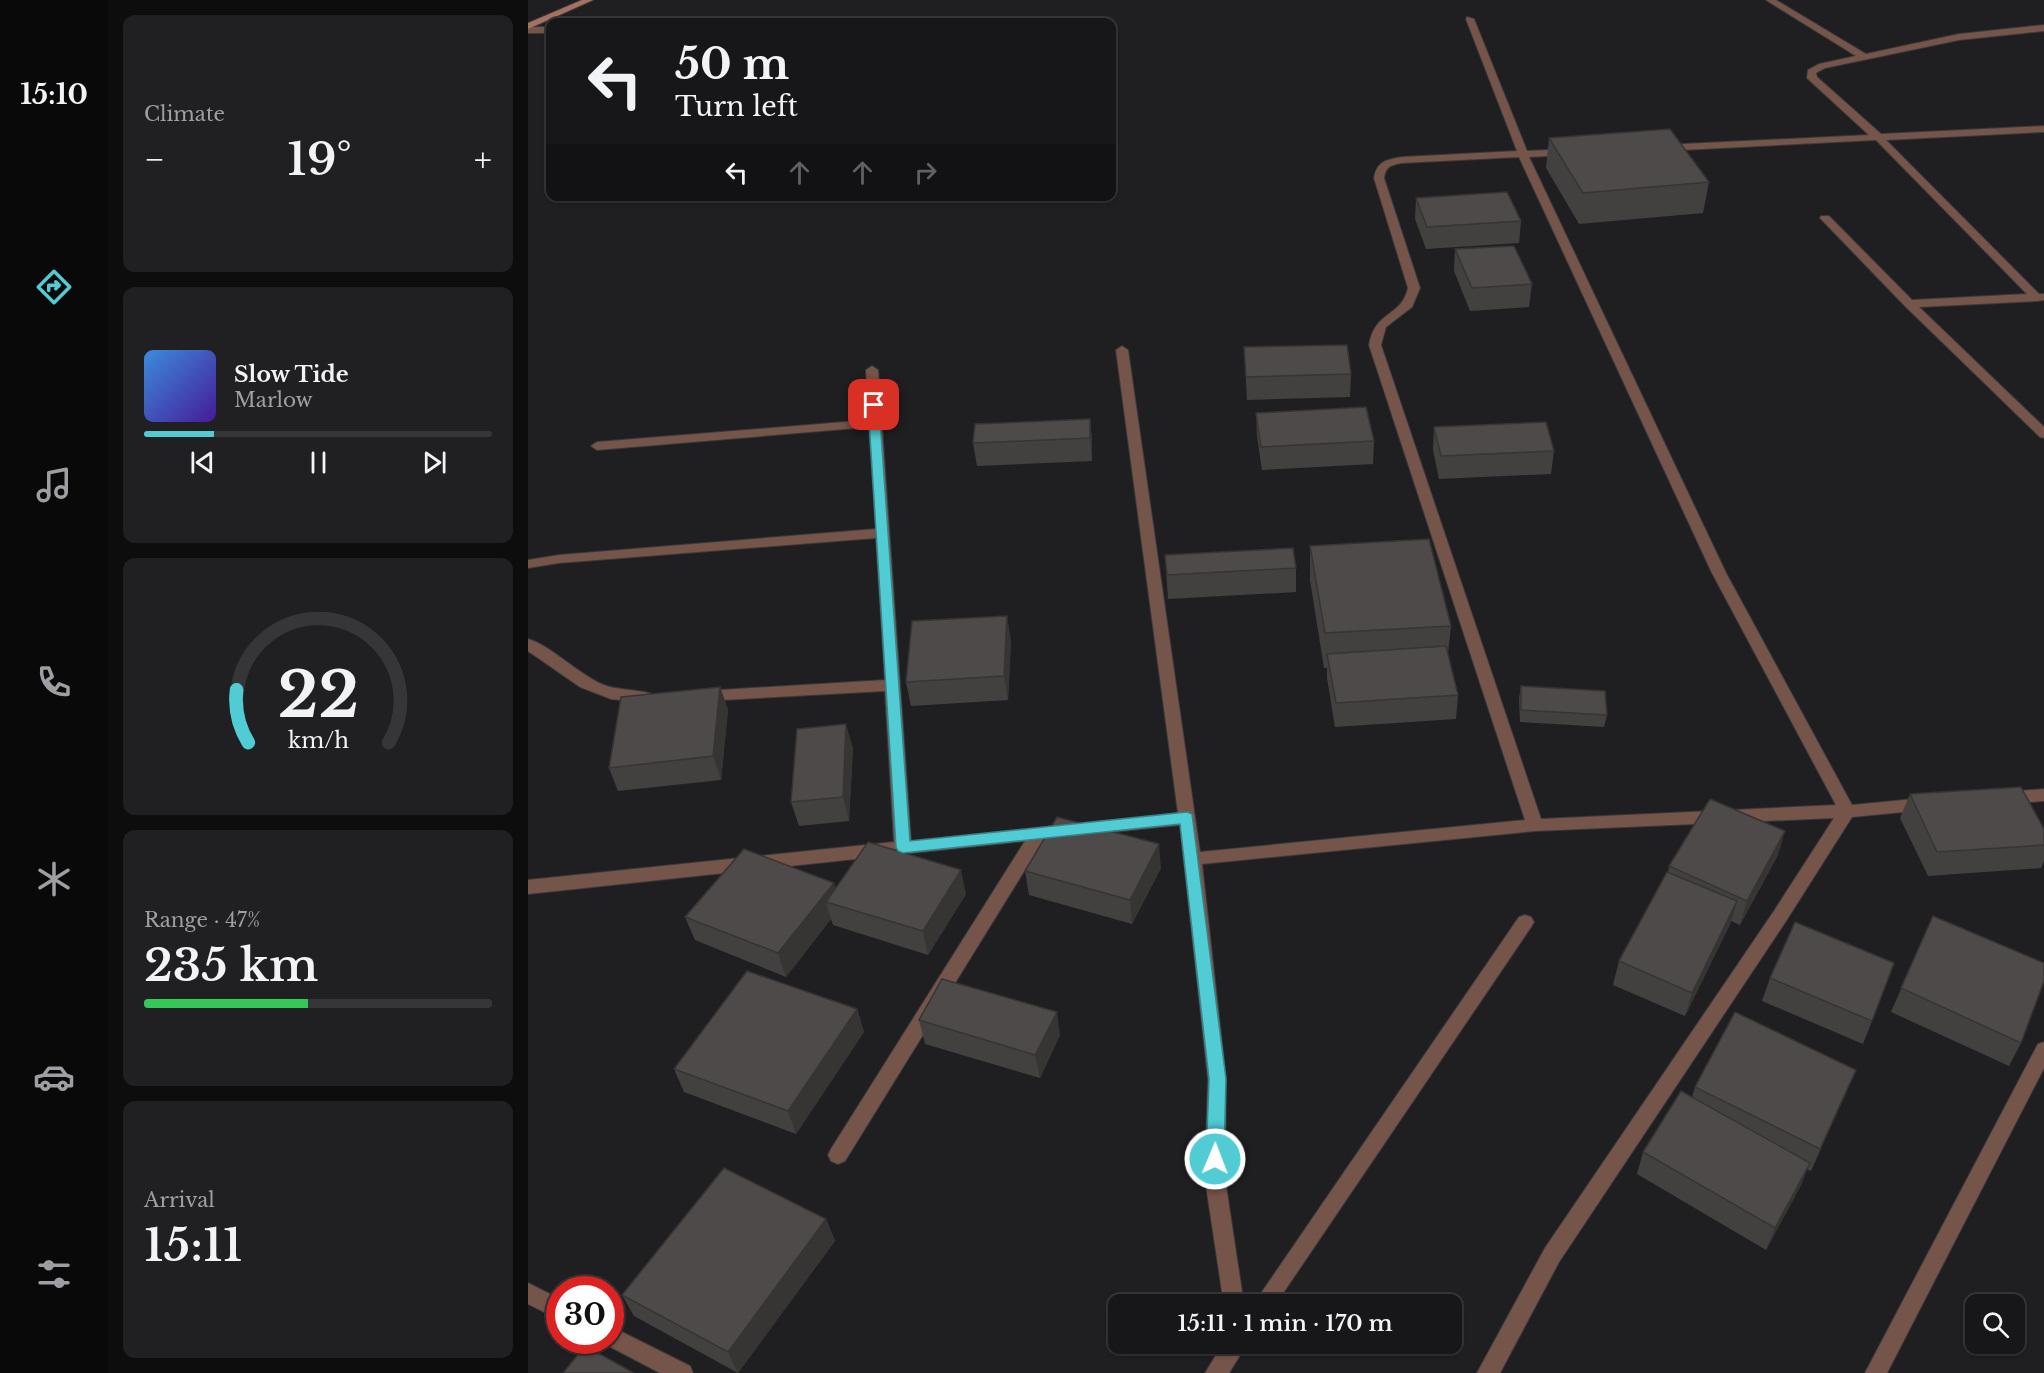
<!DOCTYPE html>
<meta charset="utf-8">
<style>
:root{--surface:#17171a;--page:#202023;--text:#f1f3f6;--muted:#9e9fa2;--line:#363639;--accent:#51ccd4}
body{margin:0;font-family:"Libre Baskerville",serif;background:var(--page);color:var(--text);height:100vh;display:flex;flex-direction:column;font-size:22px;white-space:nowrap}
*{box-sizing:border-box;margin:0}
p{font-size:20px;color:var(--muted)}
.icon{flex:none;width:33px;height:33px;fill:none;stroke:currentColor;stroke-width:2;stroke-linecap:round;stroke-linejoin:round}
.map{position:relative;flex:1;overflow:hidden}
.side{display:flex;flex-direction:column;gap:15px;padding:15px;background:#0d0d0e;width:420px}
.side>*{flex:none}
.banner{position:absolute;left:18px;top:18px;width:570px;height:183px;border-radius:12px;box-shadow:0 2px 4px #0004,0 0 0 2px var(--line);background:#17171a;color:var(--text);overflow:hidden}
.tools{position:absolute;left:1437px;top:1294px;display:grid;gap:12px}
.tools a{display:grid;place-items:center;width:60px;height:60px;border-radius:12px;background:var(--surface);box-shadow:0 2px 4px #0004,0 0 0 2px var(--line);font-size:30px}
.speed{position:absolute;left:18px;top:1276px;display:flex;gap:12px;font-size:30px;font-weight:700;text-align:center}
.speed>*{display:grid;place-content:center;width:78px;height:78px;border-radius:50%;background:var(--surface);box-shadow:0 2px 4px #0004,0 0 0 2px var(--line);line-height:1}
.speed .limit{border:9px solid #d22;background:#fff;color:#111}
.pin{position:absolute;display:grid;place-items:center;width:51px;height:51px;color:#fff;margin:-26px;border-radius:12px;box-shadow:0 3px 9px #0006}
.me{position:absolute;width:66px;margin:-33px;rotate:1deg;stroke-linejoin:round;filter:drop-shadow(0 0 4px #0008)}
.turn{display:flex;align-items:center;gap:21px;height:126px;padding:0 30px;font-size:27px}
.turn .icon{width:78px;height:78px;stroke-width:2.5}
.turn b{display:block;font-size:42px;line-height:51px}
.lanes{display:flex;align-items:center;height:57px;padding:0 30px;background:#0003;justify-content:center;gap:30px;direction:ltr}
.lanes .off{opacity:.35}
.big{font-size:45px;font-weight:600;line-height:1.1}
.side .widget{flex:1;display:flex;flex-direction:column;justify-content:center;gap:9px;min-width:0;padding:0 21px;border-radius:12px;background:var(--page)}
.side .dial{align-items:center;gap:0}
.dial svg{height:156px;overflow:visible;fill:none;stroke:var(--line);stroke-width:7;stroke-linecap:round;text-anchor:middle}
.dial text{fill:var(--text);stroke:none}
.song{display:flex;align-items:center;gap:18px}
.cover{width:72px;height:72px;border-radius:9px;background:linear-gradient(135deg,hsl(210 70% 55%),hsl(260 70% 35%))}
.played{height:6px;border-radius:3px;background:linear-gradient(90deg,var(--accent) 20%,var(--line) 20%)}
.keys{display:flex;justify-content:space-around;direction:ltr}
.heat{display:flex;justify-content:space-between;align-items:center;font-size:33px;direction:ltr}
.charge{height:9px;border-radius:4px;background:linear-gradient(90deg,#34c759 47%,var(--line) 0)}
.trip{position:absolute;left:580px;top:1294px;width:354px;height:60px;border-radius:12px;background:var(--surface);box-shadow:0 2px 4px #0004,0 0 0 2px var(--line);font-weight:600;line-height:60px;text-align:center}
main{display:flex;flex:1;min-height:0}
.tab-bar{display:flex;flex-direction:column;width:108px;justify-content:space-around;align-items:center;background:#09090a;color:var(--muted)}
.tab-bar .icon{width:42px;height:42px}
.tab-bar .selected{color:var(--accent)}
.tab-bar b{font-size:27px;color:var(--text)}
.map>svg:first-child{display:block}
</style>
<main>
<nav class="tab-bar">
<b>15:10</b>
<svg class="icon selected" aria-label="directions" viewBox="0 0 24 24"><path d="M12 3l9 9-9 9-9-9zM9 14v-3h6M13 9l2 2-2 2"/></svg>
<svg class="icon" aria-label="music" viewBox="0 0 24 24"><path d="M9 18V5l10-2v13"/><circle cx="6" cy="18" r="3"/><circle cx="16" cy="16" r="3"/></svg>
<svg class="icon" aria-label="phone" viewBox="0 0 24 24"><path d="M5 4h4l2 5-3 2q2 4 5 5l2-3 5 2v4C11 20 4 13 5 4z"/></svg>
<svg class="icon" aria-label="climate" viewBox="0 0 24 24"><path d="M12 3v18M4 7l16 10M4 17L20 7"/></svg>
<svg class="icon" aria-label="car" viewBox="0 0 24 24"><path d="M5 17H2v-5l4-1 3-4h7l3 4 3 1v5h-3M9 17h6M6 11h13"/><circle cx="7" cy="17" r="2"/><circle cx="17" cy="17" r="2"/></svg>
<svg class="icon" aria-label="filters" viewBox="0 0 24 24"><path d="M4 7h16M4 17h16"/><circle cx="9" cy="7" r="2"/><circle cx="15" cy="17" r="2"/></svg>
</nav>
<section class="side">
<div class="widget"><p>Climate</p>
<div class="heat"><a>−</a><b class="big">19°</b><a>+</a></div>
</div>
<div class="widget">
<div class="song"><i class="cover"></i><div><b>Slow Tide</b><p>Marlow</p></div></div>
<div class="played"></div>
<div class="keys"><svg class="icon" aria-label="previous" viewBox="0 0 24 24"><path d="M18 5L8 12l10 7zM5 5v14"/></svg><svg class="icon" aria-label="pause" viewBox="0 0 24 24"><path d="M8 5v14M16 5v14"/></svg><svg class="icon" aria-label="next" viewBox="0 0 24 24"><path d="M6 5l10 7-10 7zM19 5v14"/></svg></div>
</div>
<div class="widget dial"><svg viewBox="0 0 100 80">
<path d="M14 69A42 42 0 1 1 86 69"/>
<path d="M14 69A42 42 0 0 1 8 42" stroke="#51ccd4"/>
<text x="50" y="56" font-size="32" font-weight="700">22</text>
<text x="50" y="72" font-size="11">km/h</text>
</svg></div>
<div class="widget"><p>Range · 47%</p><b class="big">235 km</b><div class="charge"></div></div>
<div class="widget"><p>Arrival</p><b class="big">15:11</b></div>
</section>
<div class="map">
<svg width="1516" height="1373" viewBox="0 0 1516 1373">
<rect width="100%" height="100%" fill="#1f1f22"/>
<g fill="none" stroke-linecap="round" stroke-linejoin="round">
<defs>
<path id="street" d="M1238 0H1248L1338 54 1431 34 1516 25V31L1431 40 1297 68 1288 73 1289 77 1353 134 1516 126V132L1358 140 1511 294H1516V300L1509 301 1391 307 1516 427V438L1512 437 1377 306 1292 218 1293 216H1301L1384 300 1499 294 1348 140 1135 151 1130 148 1135 145 1341 135 1279 78 1280 70 1291 64 1328 56Z
M939 17 946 19 999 151 1039 149 1044 152 1039 155 1001 157 1198 573 1324 805 1396 798 1402 800 1404 804 1402 808 1396 810 1324 817 1258 921 1031 1262 972 1373H949L1017 1248 1246 911 1306 818 1007 831 674 864 698 1079 697 1179 716 1305H696L677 1179 680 1079 652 825 516 839 317 1161 310 1164 303 1161 300 1155 303 1149 497 841 0 894V880L366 842 357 691 176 701 168 696 176 691 357 680 348 538 31 563 0 568V560L31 555 348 529 341 427 69 450 63 446 69 442 341 420 338 370 344 366 350 370 383 841 650 813 588 350 594 346 600 350 672 852 997 820 841 345C847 310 873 318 880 288L846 178C849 161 858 160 874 157L989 151 938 19ZM991 157 1184 573 1308 805 1013 819 853 345 858 327 884 307 892 288 856 178C858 166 863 165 874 163Z
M0 27H22V33H0Z
M0 639C22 645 51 675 76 685 89 691 123 689 130 698L122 703 83 699 52 687 0 651Z
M1516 789V801L1477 804 1471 802 1469 798 1471 794 1477 792Z
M997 915 1003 917 1006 922 1003 927 747 1305H725L991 917Z
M1516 1042V1068L1359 1373H1337L1510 1044Z
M0 1283 32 1299V1320L0 1304Z
M82 1326 162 1366 165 1373H132L75 1343 74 1341H82Z
M695 1344H719L701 1373H677Z"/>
<path id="secondary" d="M54 0H65L0 29V23Z"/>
</defs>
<use href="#street" stroke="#3a3a3d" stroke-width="2"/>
<use href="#secondary" stroke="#3a3a3d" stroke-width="2"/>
<use href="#street" fill="#755449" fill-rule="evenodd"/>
<use href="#secondary" fill="#a57160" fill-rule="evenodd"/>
</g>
<path fill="#434040" d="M1021 138 1181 182 1175 213 1051 224 1018 168Z
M888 198 993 221 991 243 898 249 887 219Z
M927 249 1004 284 1001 307 942 311 926 271Z
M716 347 823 374 822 397 719 400Z
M728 413 846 441 845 464 734 470 729 436Z
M562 419 564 442V461L449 466 445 443Z
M906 427 1026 451 1023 474 911 479 905 450Z
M782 546 923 626 920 654 930 695 928 719 807 727 799 678V668H796L782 580Z
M637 555 768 568V592L640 599Z
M483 640 480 700 383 706 378 682Z
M993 686 1079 715 1076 727 992 722 991 698Z
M192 687 200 710 193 780 90 791 81 768Z
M325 748 321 821 271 826 263 802Z
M1382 794 1516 829V861L1513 868 1400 876 1372 818Z
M1250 855 1212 925 1203 921 1157 1016 1085 985 1091 961 1140 873 1141 866Z
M633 868 604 924 501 895 497 871Z
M308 888 438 894 400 955 305 925 303 919 258 977 167 940 157 917Z
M1405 916 1493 1043 1481 1066 1363 1012Z
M1242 978 1344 1021 1335 1044 1234 1001Z
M329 1009 336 1032 268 1134 156 1092 146 1069Z
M391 1020 532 1035 512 1078 397 1044Z
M1328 1070 1283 1171 1279 1169 1273 1185 1238 1250 1109 1174 1115 1152 1164 1097 1167 1087Z
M298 1219 307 1241 210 1373 106 1316 94 1295Z"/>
<path fill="#373434" d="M562 419 564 442V461L562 438Z
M479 616 483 640 480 700 476 676Z
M192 687 200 710 193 780 185 756Z
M318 724 325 748 321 821 315 797Z
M1257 831 1250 855 1212 925 1219 901Z
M631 844 633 868 604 924 602 900Z
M433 870 438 894 400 955 395 931Z
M306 883 313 906 298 902 303 919 258 977 250 953Z
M1209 901 1202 925 1157 1016 1164 993Z
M329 1009 336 1032 268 1134 260 1111Z
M529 1012 532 1035 512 1078 507 1055Z
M1328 1070 1318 1093 1283 1171 1292 1149Z
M1282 1163 1273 1185 1238 1250 1247 1228Z
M298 1219 307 1241 210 1373 200 1352Z"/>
<path fill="#4e4a4a" stroke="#373434" stroke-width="1.5" d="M1142 129 1181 182 1055 193 1021 138Z
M979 192 993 221 899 227 888 198Z
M986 246 1004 284 944 288 927 249Z
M819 345 823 374 718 377 716 347Z
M838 407 846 441 733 447 728 413Z
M562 419V438L445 443 447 424Z
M1018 422 1026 451 913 456 906 427Z
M901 539 923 626 797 633 782 546Z
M765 548 768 568 639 575 637 555Z
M479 616 476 676 378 682 384 621Z
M918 646 930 695 808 703 799 654Z
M993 686 1077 691 1079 715 993 710Z
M192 687 185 756 81 768 93 697Z
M318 724 315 797 263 802 269 729Z
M1493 787 1516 829V845L1409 852 1382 794Z
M1182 799 1257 831 1219 901 1141 866Z
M529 817 631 844 602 900 497 871Z
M340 842 433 870 395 931 298 902Z
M216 849 306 883 250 953 157 917Z
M1139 872 1209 901 1164 993 1091 961Z
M1405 916 1516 963V981L1493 1043 1373 988Z
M1267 922 1366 963 1344 1021 1242 978Z
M219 971 329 1009 260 1111 146 1069Z
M414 979 529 1012 507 1055 391 1020Z
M1207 1012 1328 1070 1292 1149 1167 1087Z
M1153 1091 1282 1163 1247 1228 1115 1152Z
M196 1168 298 1219 200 1352 94 1295Z
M57 1346 106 1373H35Z"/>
<path fill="#51ccd4" stroke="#35858a" stroke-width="1.5" d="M346 402 351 405 382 841 659 812 664 814 698 1079 696 1159 693 1165 687 1167 681 1165 678 1159 681 1079 652 824 375 853 370 851 368 847 340 405Z"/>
</svg>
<div class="tools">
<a><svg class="icon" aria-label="search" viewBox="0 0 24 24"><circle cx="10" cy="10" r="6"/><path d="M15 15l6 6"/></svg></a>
</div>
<div class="speed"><div class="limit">30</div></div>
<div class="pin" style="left:346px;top:405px;background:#d93025"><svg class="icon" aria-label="arrive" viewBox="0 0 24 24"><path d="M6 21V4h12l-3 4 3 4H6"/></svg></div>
<svg class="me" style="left:687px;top:1159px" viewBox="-20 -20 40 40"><circle r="17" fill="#51ccd4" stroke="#fff" stroke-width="3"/><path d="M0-11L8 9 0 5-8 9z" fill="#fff"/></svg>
<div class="trip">15:11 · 1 min · 170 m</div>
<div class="banner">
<div class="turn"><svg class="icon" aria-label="left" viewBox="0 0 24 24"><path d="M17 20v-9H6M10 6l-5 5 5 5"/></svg><div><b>50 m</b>Turn left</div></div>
<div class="lanes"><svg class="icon" aria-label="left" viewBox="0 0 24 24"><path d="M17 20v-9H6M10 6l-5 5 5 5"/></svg><svg class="icon off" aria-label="ahead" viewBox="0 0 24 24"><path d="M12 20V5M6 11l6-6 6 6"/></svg><svg class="icon off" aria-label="ahead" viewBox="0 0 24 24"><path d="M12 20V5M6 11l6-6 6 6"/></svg><svg class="icon off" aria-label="right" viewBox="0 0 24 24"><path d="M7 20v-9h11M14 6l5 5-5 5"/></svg></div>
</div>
</div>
</main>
